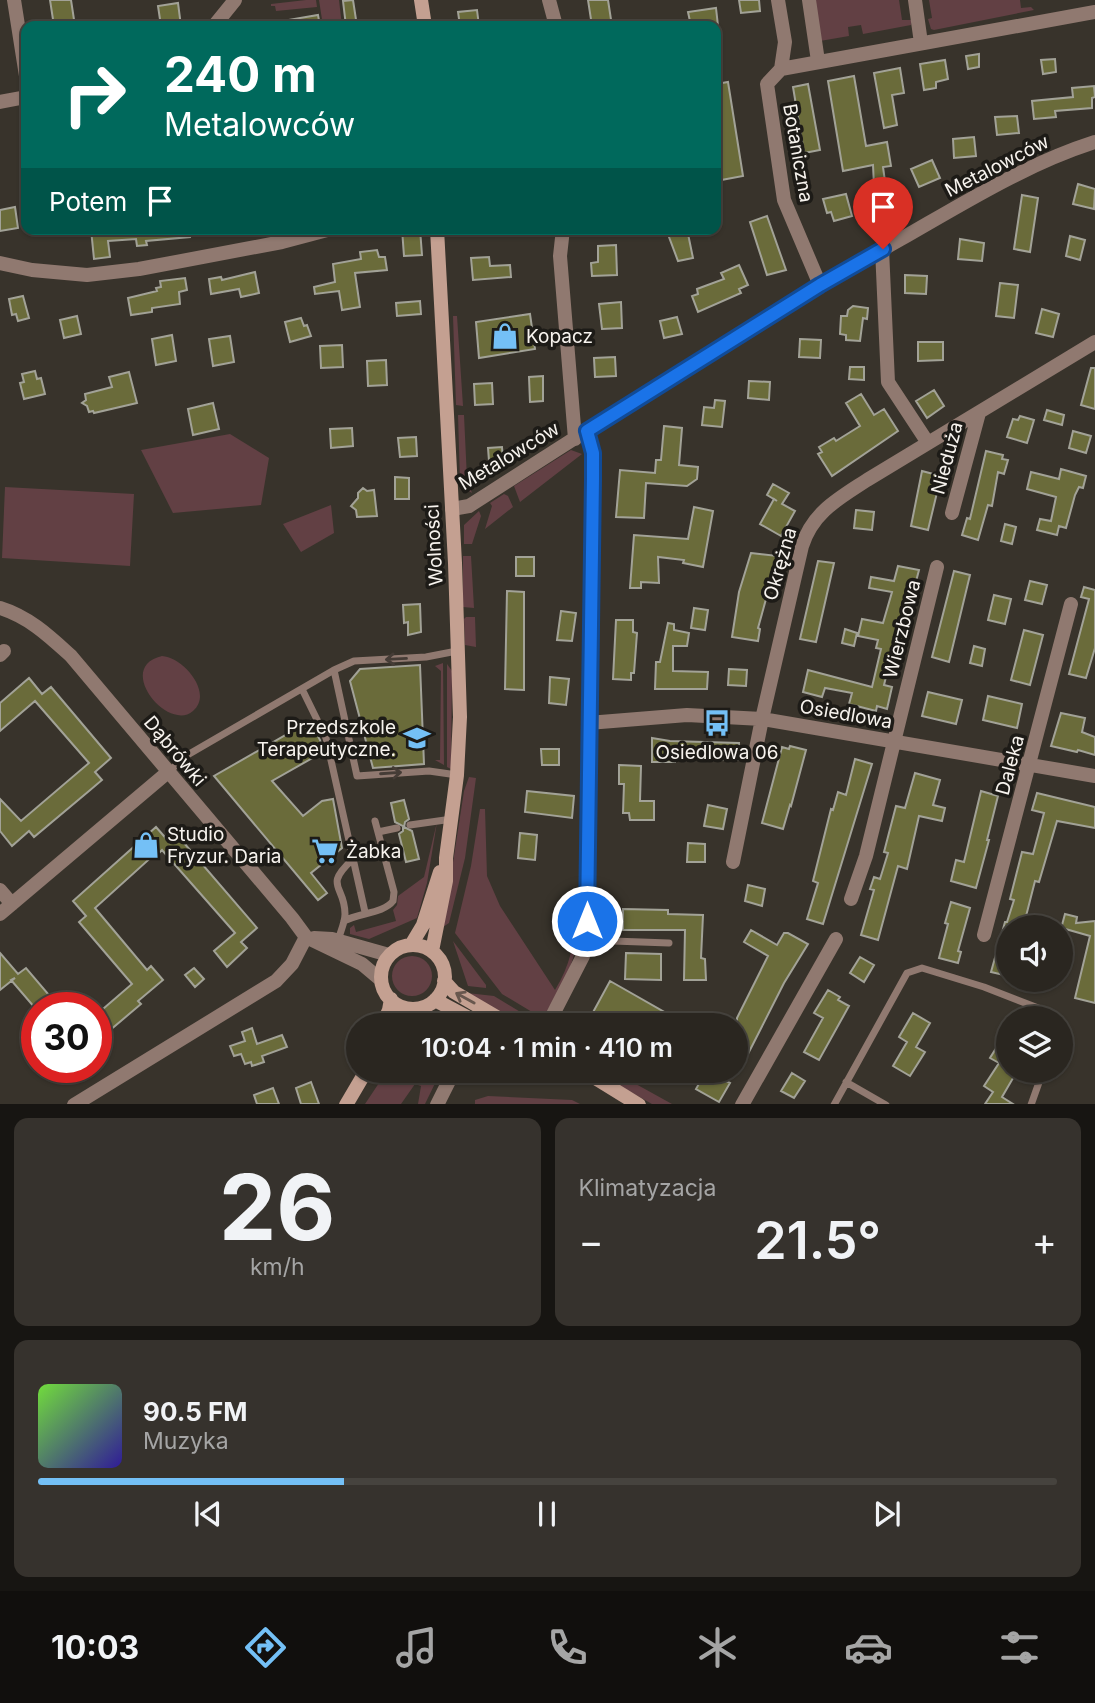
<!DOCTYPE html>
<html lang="pl">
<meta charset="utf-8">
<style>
:root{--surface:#2a2620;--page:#36322d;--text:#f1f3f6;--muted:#a5a5a5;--line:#46433e;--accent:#74c0f6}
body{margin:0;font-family:Inter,sans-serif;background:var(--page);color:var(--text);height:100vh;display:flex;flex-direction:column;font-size:26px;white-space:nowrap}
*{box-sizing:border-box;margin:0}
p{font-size:23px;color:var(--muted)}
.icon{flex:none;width:38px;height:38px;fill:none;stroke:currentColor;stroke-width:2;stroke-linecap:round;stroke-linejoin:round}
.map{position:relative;height:1104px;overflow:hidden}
.sheet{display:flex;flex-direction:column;gap:14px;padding:14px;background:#171512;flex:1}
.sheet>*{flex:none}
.guide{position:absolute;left:21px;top:21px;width:700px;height:214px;border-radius:14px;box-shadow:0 2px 5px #0004,0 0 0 2px var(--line);background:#00695c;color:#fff;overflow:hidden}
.buttons{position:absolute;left:996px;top:915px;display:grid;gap:14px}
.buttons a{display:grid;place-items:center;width:77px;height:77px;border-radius:50%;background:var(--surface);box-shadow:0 2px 5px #0004,0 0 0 2px var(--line);font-size:35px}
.speed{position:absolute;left:21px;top:992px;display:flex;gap:14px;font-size:35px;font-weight:700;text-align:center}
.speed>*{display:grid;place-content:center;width:91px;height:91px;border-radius:50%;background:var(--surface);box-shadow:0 2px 5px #0004,0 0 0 2px var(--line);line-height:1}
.speed .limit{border:10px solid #d22;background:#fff;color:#111}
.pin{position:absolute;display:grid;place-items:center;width:60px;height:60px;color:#fff;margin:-72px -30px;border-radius:50% 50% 50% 0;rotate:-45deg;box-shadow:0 0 7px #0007}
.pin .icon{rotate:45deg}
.me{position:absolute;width:77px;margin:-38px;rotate:0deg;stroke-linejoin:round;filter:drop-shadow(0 0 5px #0008)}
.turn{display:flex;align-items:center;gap:24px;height:147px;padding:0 28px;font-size:32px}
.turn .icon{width:91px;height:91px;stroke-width:2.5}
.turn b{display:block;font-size:49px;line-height:60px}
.then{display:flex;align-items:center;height:66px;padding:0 28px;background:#0003;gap:14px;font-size:26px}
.big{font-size:52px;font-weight:600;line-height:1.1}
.sheet .widget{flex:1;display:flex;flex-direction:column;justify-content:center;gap:10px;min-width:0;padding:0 24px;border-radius:14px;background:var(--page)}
.sheet .dial{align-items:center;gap:0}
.dial b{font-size:91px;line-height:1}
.song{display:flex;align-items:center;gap:21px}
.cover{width:84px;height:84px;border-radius:10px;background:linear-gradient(135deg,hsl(100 70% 55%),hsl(250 70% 35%))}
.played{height:7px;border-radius:4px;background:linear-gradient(90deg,var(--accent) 30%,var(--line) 30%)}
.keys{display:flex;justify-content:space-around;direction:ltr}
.heat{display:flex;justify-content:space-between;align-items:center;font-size:38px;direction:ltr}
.sheet .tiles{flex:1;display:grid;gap:14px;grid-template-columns:1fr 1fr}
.widget:last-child{grid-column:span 2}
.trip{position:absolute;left:346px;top:1013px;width:402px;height:70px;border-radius:35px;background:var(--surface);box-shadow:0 2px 5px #0004,0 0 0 2px var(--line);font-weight:600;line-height:70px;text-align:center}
.dock{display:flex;height:112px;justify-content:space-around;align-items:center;background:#110f0d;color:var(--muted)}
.dock .icon{width:49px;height:49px}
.dock .on{color:var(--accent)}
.dock b{font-size:32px;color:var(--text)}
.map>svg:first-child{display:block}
</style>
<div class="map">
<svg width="1095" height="1105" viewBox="0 0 1095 1105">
<rect width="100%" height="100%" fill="#38332b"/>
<path fill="#624044" d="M306 0H316L317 7 276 11 275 6H271V4Z
M319 0H339L342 26H323Z
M814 0H899L902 20H911V25L863 34 861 25 848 27 849 36 820 41Z
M929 0H1020L1021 8 1031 7 1034 10 934 30 931 29 928 19 932 18Z
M453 316H457L463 406 456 405Z
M458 415H464L467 479 472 493 464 488 460 481Z
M230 434 269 458 261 505 173 513 141 450Z
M571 450 582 454 520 502 514 486Z
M5 487 134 494 130 566 2 558Z
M504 494 508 496 513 507 485 529 492 506 490 503Z
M331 505 334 533 301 552 283 524Z
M479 511 481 516 472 544H464V525Z
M463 556H471L474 608 463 607Z
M466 617H475L476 647 465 645 464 619Z
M162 656C183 657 214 693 193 711 168 733 114 667 162 656Z
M443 663 444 765 435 760H440L441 671 435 666Z
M447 664 452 671 451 769 447 767Z
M469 777 476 778 465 858 449 923 443 927 464 791Z
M480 809H485L487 876 500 906 555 990C570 966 575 942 576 914L580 917C579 954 564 988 542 1018L502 994 455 933 471 866Z
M437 822 427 883 417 918 369 939 350 934V928L354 925 356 932 396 921 393 910 397 905 398 896 424 877Z
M453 941 486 985V988L468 986Z
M392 976a20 20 0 1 1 40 0a20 20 0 1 1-40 0Z
M467 993 494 996 537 1022 528 1025 520 1024Z
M387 1071H441L425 1104H418L421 1086 415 1084 401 1104H365Z
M625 1078 672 1104H652L620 1086Z
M488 1096 572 1100 580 1104H475V1100Z"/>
<path fill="#6a6b3a" stroke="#a2a297" stroke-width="2" d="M50 0H71L75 26H54Z
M353 0 357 26H346L343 1Z
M588 0H608L612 26H592Z
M739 0H759L760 11 741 13Z
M178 3 181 26H161L158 6Z
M716 8 718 26H691L688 12Z
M477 10 479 26H460L458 12Z
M318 15 320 26H288V20Z
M979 54V67L968 69 966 56Z
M1055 59 1056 72 1043 74 1041 60Z
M945 60 948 79 936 82V88L924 90 920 64Z
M900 68 904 93 892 95 897 125 884 128 874 73Z
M854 76 866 146 887 142 891 166 883 167 888 203 868 206 865 188 874 186 873 165 843 171 828 81Z
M728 82 743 176 716 181V84Z
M808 84 820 150 804 153 793 87Z
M1094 86 1095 97 1092 98V108L1055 111 1056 117 1034 119 1032 101 1073 97 1072 88Z
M1017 116 1019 133 997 135 995 117Z
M974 137 976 156 954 158 953 139Z
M932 160 940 178 919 187 911 169Z
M1078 184 1095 189 1094 209 1073 204Z
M846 194 852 216 834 221 831 212 827 213 823 199Z
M1022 195 1038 198 1030 252 1014 249Z
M15 207 18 228 0 231V210Z
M767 216 786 270 767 275 750 222Z
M91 229H189L190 237 146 241 147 245 137 246 136 239 108 241 110 257 94 259Z
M402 229H420L422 255 404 256Z
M666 229H687L693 258 678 261Z
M1070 236 1085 240 1080 260 1066 256Z
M960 239 984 243 982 261 958 259Z
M616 245 617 275 592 276 591 263 598 262V246Z
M377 250 379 257H385L387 270 355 273 360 307 342 310 339 291 315 294 314 287 335 282 333 264 361 259 360 252Z
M489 257 490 266 510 265 511 277 473 280 471 258Z
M739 265 748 285 739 289 741 293 698 312 692 296 698 294 697 289 724 279 721 273Z
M255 272 259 293 241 297 239 289 211 294 209 279 221 277 222 280Z
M905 275 927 276 926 294 905 293Z
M185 278 187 290 179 292 180 304 152 308V312L131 315 128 298 157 291 156 288 161 287 160 281Z
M1000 283 1018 285 1014 318 996 316Z
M23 296 29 318 18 321 16 314 12 315 9 299Z
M420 301 421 314 397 316 396 303Z
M621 302 622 328 602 329 599 304Z
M853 306 868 308 867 319 863 318 860 341 846 340V335L840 334 841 316H847L848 310Z
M1042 309 1059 314 1053 337 1036 333Z
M530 314 535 349 479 358 476 322Z
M77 316 81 334 64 338 60 320Z
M677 317 682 334 664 338 660 321Z
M301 318 304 326 307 325 311 336 290 342 285 322Z
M172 335 176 361 156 365 152 339Z
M230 336 234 362 213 366 209 339Z
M800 339 821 340 820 358 799 357Z
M918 342H943V360L918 361Z
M342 345 343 367 321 368 320 346Z
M615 357 616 376 595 377 594 358Z
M386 360 387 385 368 386 367 361Z
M850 367H864V380L849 379Z
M1091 368H1095V409L1081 405Z
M35 371 37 379 41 378 45 394 24 399 20 383 24 382 22 374Z
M129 372 137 403 94 413 93 411 89 412 87 406 82 403 86 400 85 394 112 387 109 377Z
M543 376V401L530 402 529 377Z
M749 381 770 382 769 400 748 398Z
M492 383 493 404 475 405 474 384Z
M934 390 944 406 927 418 916 401Z
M861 394 874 415 884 409 898 431 832 476 818 454 822 452 819 447 834 438 836 441 860 426 846 403Z
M715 400 725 401 722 427 702 425 704 407 714 408Z
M213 403 219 429 193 435 188 409Z
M1047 410 1064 415 1062 425 1044 420Z
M1020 416 1034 420 1027 443 1007 437 1013 419 1018 420Z
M664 426 682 428 679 465 698 467 697 479 687 486 646 483 644 518 616 517 620 470 655 473 656 460H661Z
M352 428 353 446 331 448 330 429Z
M1073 431 1091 436 1086 453 1069 448Z
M416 437 417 456 400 457 398 438Z
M502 447 503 460 489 461 488 448Z
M986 451 1003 455 1002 459 1008 460 1004 474 998 472 992 506 988 505 978 540 962 535 967 518 970 519Z
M1061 469 1086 476 1083 488 1079 487 1075 495 1066 528 1059 526 1057 535 1037 530 1040 519 1051 521 1056 497 1027 489 1031 472 1059 479Z
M922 471 941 476 928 530 911 526Z
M395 477 409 478V499H395Z
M773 484 789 493 782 504 795 511 781 536 760 524 774 499 777 501 767 495Z
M363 488 367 491 374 490 377 516 357 517 356 510 351 506 358 498V493Z
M694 507 713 511 703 567 683 563 684 560 658 557 659 583 641 582V588H630L634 535 688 539Z
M856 510 874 512 872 530 854 528Z
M1005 524 1016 527 1012 544 1001 541Z
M751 553 778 556 758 628 760 629 758 641 732 637 739 592Z
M516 557H534V576H516Z
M818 561 834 563 816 642 800 639Z
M898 566 919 570 909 608 912 609 901 647 897 645 894 653 892 652 884 685 892 687 887 709 877 706 876 711 849 704 852 693 825 688 822 697 803 692 808 670 872 687 881 649 876 648 878 640 858 636 862 619 883 623 892 592 869 588 871 577 894 581Z
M954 571 970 575 949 662 932 657Z
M1030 581 1047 585 1042 604 1025 600Z
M1084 587 1095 590V648L1086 678 1069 674 1089 599 1081 597Z
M507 591 524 592V690L505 689Z
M994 595 1011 599 1005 624 988 620Z
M420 604 421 632 408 635V622L404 623 403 605Z
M694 608 708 610 705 630 691 628Z
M561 611 576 613 572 641 557 640Z
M616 620H633V632L637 633 634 673H631V680L613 679Z
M668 623 674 624V630L689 633 687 646H673V671L708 672 707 689H655L656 662H660Z
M845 629 857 633 854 646 842 643Z
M1024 630 1043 635 1030 685 1011 680Z
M974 646 985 649 982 666 970 663Z
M420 665 424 764 373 768 350 681 360 669Z
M729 669 747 670 746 686 728 685Z
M550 677 569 679 566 705 549 703Z
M29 678 42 694 51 687 111 758 95 772 102 780 89 791 34 837 29 831 12 846 0 831V799L21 821 89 763 35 701 0 731V703Z
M928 692 962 700 956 724 922 716Z
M988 696 1022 704 1017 728 983 720Z
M1061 713 1085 718 1082 732 1095 737V755L1078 750 1077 752 1051 746Z
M310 721 320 740 323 752 272 781 303 816 322 801 333 799 342 848 311 873 327 893 318 900 214 776Z
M652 738 670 741 739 743 738 760 675 758V762H652Z
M790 746 806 750 791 806 790 805 783 829 762 823 782 747 789 749Z
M541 749H559V765H542Z
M855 759 872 764 823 924 807 919 818 883 813 881 831 809 833 810 838 792 846 795Z
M619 765 641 766 640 801H654V820H630L629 813H623L624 784H619Z
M915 773 940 780 933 805 945 808 942 821 919 816 907 869 898 866 878 940 861 935 874 890 870 889 874 877 880 879 888 853 884 852 896 806 905 808Z
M527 791 574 796 572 818 525 812Z
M981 791 998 796 987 840H989L976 888 951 881 956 860 964 862Z
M1037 793 1095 807V828L1057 821 1039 882 1035 881 1023 928H1008V976L991 972 1005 922H1007L1014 900 1010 899 1022 852 1033 854 1044 813 1032 810Z
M404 800 409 819 405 822 404 827 412 831 419 859 406 862 399 834 403 831V826L395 822 391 803Z
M708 805 727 809 723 829 704 826Z
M156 827 170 843 178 836 257 928 241 942 247 948 227 967 214 951 235 933 162 850 158 854 157 852 95 908 147 970 151 966 163 980 138 1001 141 1004 96 1042V1015L132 984 79 922 86 916 73 901Z
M520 833 537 835 535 860 518 858Z
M688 843 705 844V862H687Z
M748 885 765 889 762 906 745 901Z
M951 902 970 908 958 951 961 952 958 963 939 958 948 924 945 923Z
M623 909 668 910V914L703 915 701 958 705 959 706 980H684L685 930H623Z
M1065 914 1077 917 1076 923 1095 921V1003L1075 998 1090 936 1055 926 1062 925Z
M751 930 777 945 784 933H788L808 944 784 983 748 1054 746 1053 737 1070V1018L768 956 744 942Z
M0 953 18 974 26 968 60 1008H35L11 980 15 978 0 990Z
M626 953 661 954V980L625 979Z
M860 957 874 965 864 982 850 973Z
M194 968 204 979 195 987 185 975Z
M610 981 689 1026H605L591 1016Z
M828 990 840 997 838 1000 849 1006 819 1060 804 1052 823 1018 814 1013Z
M913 1013 930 1023 916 1047 925 1052 910 1076 893 1066 907 1042 899 1037Z
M252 1028 257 1044 282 1035 287 1047 262 1056 264 1062 252 1066 251 1062 245 1064 241 1054 234 1056 230 1046 245 1041 242 1032Z
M1008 1029V1071L1016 1073 1002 1097 1013 1104H985L993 1092 984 1086 999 1063 990 1058Z
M706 1071 730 1083 719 1102 696 1089Z
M792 1073 805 1081 794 1098 781 1091Z
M311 1082 319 1104H301L296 1088Z
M273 1088 279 1104H257L254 1095Z"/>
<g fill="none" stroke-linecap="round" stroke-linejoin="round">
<path stroke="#907970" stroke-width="7" d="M334 670 357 776 429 771 457 775
M302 689 326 738 365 912
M169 772 184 757 334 670 354 661 426 657 457 651
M410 825 452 819
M378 832 397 828
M344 921C359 913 384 913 393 901L394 892 375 821
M585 940 669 943
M338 941C340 932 345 923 345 914 345 885 323 887 352 860
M846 1082 886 1105
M834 1105 907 973 922 968 984 987 1046 1011 1050 1018
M1031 1105 1043 1071"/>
<path stroke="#907970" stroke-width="14" d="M14 0 26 76
M549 0 556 26
M778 0 785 42 781 69
M809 0 818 61
M915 0 921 43
M214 26 235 0
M0 102 26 97
M563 229 560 256 575 439
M882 249 888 382 928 443
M0 263 32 270 87 275 139 269 282 242 331 229
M820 285 784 200 767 84 781 69 1095 12
M452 509 469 506C611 415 754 322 901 239 964 203 1026 164 1095 142
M952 513 979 413
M0 608C29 617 49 636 71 656L292 918 306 937 362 964 381 980
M0 655 4 651
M588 723 687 715 762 719 1095 776
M733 862 762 719 802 546C813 512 838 499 867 480L1095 342
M0 890 12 904
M851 899 866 856 937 567
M0 914 168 772
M984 935 1071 604
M314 938 332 939 389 955
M547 1026 583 956 587 921 593 453 587 431
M74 1105 276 981 292 964 306 937
M437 1105 454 1071
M742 1105 836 939"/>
<path stroke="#c4a091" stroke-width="14" d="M421 0 425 26
M411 945 423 925 440 872
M381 977a32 32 0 1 1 64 0a32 32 0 1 1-64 0Z
M432 951 446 881V858L457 775 460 717 455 563 437 229
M444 981 454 992 512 1026
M435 1000 484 1026
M382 1026 389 1010 391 999
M398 1026 411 1009
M584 1071 639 1105
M346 1105 366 1071"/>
</g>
<defs><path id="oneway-shaft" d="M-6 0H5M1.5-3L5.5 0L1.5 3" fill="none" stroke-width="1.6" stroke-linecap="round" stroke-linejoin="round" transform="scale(1.75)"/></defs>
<g stroke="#453c36">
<use href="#oneway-shaft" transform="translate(396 659) rotate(177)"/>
<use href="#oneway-shaft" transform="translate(391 773) rotate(-4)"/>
</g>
<use stroke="#68574e" href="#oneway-shaft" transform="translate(465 998) rotate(-151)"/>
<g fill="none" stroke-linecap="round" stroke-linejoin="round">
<defs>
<path id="route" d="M587 921 593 478V453L587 431 820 285 883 249"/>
</defs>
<use href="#route" stroke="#114b97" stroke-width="18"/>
<use href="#route" stroke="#1a73e8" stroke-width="12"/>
</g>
<defs>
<symbol id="shop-bare" viewBox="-9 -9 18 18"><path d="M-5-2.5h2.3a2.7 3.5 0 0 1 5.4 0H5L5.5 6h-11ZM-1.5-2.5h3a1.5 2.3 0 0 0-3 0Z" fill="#74c0f6" stroke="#1d1b17" stroke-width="2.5" paint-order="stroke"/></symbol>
<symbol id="bus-bare" viewBox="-9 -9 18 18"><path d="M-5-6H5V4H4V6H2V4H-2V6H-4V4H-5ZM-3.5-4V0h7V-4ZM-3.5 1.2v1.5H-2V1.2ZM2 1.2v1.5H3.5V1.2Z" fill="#74c0f6" stroke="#1d1b17" stroke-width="2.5" paint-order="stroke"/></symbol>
<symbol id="school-bare" viewBox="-9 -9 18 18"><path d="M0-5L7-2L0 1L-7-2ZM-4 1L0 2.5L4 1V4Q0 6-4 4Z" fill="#74c0f6" stroke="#1d1b17" stroke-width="2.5" paint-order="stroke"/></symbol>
<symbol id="supermarket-bare" viewBox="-9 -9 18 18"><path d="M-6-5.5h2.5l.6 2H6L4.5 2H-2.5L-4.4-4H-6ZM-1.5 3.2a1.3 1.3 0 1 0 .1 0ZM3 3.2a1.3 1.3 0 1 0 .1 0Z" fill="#74c0f6" stroke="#1d1b17" stroke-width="2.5" paint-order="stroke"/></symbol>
</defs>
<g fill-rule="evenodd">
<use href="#shop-bare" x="486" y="317" width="38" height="38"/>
<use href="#bus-bare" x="698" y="704" width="38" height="38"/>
<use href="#school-bare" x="398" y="719" width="38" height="38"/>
<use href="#shop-bare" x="127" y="826" width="38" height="38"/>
<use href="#supermarket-bare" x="306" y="832" width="38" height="38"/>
</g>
<g text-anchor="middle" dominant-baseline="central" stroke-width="7" stroke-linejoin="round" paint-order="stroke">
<g font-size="19" fill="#f7f3ee" stroke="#1d1b17">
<text transform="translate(798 153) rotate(80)">Botaniczna</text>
<text transform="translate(997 166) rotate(-27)">Metalowców</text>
<text transform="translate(509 456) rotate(-31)">Metalowców</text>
<text transform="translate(947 458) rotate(-75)">Nieduża</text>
<text transform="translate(434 545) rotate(-93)">Wolności</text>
<text transform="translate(780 564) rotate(-74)">Okrężna</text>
<text transform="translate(902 629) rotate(-76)">Wierzbowa</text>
<text transform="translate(846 714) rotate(10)">Osiedlowa</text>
<text transform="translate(175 751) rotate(50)">Dąbrówki</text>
<text transform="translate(1010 765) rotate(-75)">Daleka</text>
</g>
<g font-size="19" fill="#f7f3ee" stroke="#1d1b17" text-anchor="start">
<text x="526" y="336">Kopacz</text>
<text x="396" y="727" text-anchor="end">Przedszkole<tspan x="396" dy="22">Terapeutyczne.</tspan></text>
<text x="717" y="752" text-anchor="middle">Osiedlowa 06</text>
<text x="167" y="834">Studio<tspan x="167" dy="22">Fryzur. Daria</tspan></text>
<text x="346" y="851">Żabka</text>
</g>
</g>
</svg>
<div class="buttons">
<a><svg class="icon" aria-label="sound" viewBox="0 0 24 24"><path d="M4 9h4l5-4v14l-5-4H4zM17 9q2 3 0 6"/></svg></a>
<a><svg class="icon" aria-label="layers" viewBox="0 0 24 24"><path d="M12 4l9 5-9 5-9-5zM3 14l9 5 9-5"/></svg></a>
</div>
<div class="speed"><div class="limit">30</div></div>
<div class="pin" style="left:883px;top:249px;background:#d93025"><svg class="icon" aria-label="arrive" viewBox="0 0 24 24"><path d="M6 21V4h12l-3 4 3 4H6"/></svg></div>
<svg class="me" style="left:587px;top:921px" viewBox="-20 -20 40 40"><circle r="17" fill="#1a73e8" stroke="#fff" stroke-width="3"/><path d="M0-11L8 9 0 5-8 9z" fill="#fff"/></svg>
<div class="trip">10:04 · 1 min · 410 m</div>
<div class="guide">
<div class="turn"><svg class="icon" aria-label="right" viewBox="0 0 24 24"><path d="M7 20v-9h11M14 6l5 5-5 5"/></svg><div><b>240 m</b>Metalowców</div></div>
<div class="then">Potem<svg class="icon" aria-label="arrive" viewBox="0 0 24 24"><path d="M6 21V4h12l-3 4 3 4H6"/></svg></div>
</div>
</div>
<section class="sheet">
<div class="tiles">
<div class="widget dial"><b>26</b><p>km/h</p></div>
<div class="widget"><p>Klimatyzacja</p>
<div class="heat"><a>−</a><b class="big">21.5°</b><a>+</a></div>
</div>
<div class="widget">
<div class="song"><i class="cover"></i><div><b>90.5 FM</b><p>Muzyka</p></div></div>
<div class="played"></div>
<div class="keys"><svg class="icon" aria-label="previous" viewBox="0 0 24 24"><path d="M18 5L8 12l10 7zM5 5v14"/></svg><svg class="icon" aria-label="pause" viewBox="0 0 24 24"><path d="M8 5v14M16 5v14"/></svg><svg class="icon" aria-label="next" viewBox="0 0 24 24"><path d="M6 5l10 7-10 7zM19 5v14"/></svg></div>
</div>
</div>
</section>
<nav class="dock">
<b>10:03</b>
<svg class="icon on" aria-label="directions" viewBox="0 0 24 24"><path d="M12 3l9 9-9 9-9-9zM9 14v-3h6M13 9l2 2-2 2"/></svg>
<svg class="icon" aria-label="music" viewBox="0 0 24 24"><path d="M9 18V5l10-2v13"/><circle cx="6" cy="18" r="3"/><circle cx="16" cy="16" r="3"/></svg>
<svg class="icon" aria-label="phone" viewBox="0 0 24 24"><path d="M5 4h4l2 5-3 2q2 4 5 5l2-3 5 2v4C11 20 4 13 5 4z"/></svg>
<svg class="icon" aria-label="climate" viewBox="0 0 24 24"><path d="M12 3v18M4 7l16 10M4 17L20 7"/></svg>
<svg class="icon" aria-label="car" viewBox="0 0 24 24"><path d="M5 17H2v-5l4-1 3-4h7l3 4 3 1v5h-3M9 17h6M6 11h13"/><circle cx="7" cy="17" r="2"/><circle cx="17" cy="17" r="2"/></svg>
<svg class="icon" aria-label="filters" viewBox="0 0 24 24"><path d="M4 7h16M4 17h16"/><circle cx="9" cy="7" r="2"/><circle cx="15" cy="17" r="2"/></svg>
</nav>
